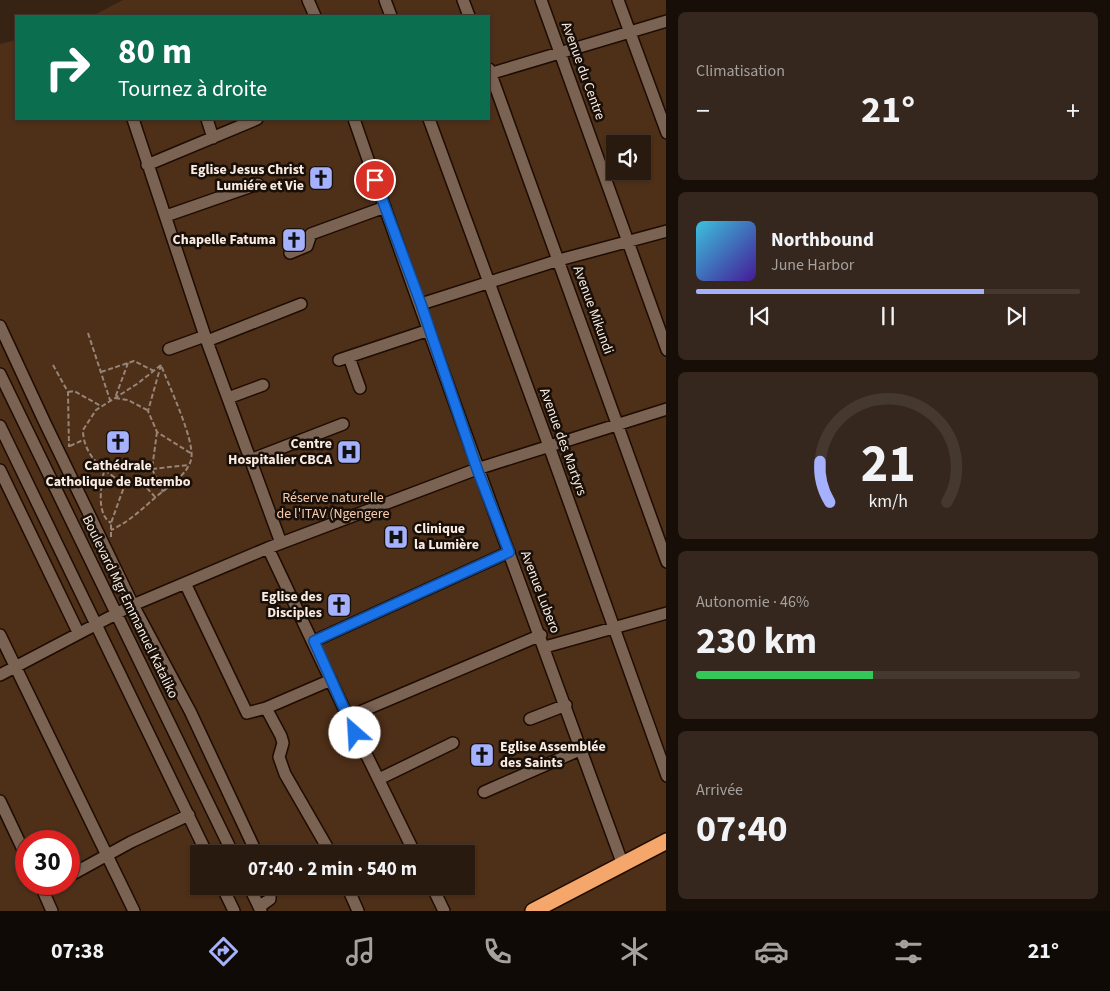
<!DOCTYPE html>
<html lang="fr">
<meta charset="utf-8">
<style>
:root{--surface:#291a0f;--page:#35271d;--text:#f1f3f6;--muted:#a5a19e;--line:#45382f;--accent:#a5b1fc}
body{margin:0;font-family:"Source Sans 3",sans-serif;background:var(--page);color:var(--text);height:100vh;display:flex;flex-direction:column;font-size:19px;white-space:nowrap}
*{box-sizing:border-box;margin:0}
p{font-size:16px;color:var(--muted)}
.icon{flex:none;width:28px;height:28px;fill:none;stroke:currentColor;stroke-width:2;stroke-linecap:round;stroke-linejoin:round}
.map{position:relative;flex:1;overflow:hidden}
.details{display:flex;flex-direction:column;gap:12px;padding:12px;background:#170e08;width:444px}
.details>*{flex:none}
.guide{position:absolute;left:15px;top:15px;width:475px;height:105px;border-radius:0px;box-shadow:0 1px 4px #0004,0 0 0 1px var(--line);background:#0b6e4f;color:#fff;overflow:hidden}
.fabs{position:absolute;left:606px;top:135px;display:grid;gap:10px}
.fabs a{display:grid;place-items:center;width:45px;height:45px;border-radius:0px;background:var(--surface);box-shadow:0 1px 4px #0004,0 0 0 1px var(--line);font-size:25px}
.speed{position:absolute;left:15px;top:830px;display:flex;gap:10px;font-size:25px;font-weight:700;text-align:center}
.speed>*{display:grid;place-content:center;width:65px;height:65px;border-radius:50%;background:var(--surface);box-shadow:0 1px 4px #0004,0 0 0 1px var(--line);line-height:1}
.speed .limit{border:8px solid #d22;background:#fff;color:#111}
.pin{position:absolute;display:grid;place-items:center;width:42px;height:42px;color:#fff;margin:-21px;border:2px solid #fff;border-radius:50%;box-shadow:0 1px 5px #0007}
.me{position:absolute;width:55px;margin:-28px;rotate:334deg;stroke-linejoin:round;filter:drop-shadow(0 0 4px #0008)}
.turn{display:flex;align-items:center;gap:18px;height:105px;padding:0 20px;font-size:22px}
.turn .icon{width:65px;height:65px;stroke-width:2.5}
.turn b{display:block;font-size:35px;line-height:42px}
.big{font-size:38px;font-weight:700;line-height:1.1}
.details .card{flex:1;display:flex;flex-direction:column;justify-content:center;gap:8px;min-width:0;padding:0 18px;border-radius:8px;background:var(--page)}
.details .dial{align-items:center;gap:0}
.dial svg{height:130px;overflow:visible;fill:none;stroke:var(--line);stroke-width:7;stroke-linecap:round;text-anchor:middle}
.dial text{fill:var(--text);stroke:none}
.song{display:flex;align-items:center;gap:15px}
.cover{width:60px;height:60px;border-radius:8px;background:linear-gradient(135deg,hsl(190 70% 55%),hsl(260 70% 35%))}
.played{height:5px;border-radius:2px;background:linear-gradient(90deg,var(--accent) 75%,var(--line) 75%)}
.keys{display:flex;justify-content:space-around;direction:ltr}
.heat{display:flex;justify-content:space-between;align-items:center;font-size:28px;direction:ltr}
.charge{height:8px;border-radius:4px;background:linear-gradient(90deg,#34c759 46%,var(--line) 0)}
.trip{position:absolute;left:190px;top:845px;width:285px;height:50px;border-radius:0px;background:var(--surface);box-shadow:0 1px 4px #0004,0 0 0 1px var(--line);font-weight:700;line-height:50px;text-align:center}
.tab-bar{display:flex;height:80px;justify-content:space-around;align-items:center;background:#100a06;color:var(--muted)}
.tab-bar .icon{width:35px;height:35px}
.tab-bar .current{color:var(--accent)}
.tab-bar b{font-size:22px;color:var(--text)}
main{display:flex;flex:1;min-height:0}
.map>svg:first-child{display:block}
</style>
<main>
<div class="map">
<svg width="667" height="911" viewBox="0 0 667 911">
<rect width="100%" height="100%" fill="#372314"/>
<path fill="#4e2f18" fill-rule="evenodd" d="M123 0H666V911H0V44L16 40V119H489V16H92ZM615 144H642V171H615ZM26 841H69V884H26ZM199 854H466V886H199Z"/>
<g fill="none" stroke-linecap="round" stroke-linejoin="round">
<defs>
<path id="minor" d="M308 0 315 16
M385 0 391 16
M463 0 469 16
M541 0 667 350
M618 0 667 133
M489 69 667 562
M489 74 667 21
M133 119 205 336 281 543
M207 119 213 138
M354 119C440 368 532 616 623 865
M429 119 549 446 667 776
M147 165 257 119
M166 216 258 184
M290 253 307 246 311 234 385 207
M421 304 559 260 667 231
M0 326 45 423 133 605 190 711 257 854
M207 341 301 304
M169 349 205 336
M349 357 360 388
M339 360 429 330
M0 374 233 854
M228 398 263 385
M0 426 207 854
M250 460 343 424
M0 470 78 632
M268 548 348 717 415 854
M185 583 247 713 266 708 331 680
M0 635 134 911
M314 641 509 552
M545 647 667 613
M0 675 133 605 268 548 477 469 667 409
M266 708 281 736 283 743 279 757 285 774 331 854
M348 717 541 635
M530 719 566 705
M379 779 453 743
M484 792 582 749
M0 801 26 856
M69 876 131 842 189 815
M40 884 52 911
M222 886 234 911
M249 886 261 911
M347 886 358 911
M432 886 444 911
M259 907 270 899V886"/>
<path id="highway" d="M533 911 667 841"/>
</defs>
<use href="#minor" stroke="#1e0c01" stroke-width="14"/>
<use href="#highway" stroke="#1e0c01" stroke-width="18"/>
<path stroke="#968578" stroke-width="2" stroke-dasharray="5 2.5" stroke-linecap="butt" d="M88 333 110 400
M128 363 115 398 128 400 147 410
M53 365 68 392 69 447
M161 365 148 411 157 432 192 454
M101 372 134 361 154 371
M68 392 74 391 101 406
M157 432 152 469 163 492
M70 446 83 440
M152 469 188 465
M104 471C101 486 96 514 111 523
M125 484 146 487 156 498
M111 537V523L125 484C105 472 83 456 83 430L96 410 137 384 161 365C168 384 196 442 191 460 187 475 169 486 157 496 142 509 129 522 111 530"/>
<use href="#minor" stroke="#7b6353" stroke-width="11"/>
<use href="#highway" stroke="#f4a66b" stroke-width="15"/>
</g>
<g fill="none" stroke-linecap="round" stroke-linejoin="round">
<defs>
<path id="route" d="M355 733 314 641 509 552 477 469 421 304 375 180"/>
</defs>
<use href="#route" stroke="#114b97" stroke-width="12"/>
<use href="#route" stroke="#1a73e8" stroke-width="9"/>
</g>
<defs>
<symbol id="church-square" viewBox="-11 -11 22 22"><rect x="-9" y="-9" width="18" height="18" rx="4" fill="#a5b1fc" stroke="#180f08"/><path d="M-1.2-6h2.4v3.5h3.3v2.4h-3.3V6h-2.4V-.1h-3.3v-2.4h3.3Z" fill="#111"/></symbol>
<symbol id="hospital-square" viewBox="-11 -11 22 22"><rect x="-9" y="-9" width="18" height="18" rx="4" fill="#a5b1fc" stroke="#180f08"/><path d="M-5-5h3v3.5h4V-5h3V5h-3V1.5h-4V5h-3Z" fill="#111"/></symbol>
</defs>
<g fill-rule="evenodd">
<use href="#church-square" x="307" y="164" width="28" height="28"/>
<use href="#church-square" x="280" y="226" width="28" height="28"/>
<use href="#church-square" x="104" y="428" width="28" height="28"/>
<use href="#hospital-square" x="335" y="438" width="28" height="28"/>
<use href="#hospital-square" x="382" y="523" width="28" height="28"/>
<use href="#church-square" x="325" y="591" width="28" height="28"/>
<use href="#church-square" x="468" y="741" width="28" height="28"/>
</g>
<g text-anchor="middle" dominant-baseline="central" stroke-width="5" stroke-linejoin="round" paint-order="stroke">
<g font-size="14" fill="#faece2" stroke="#180f08">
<text transform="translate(583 71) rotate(70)">Avenue du Centre</text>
<text transform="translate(593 310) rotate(70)">Avenue Mikundi</text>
<text transform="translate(563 442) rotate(70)">Avenue des Martyrs</text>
<text transform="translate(540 592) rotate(69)">Avenue Lubero</text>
<text transform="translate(130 607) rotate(64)">Boulevard Mgr Emmanuel Kataliko</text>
</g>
<g font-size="14" font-weight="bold" fill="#faece2" stroke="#180f08" text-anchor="end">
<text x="304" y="170">Eglise Jesus Christ<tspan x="304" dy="16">Lumiére et Vie</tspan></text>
<text x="276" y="240">Chapelle Fatuma</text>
<text x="332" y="444">Centre<tspan x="332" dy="16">Hospitalier CBCA</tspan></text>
<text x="118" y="466" text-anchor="middle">Cathédrale<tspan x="118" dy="16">Catholique de Butembo</tspan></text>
<text x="414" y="529" text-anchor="start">Clinique<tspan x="414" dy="16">la Lumière</tspan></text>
<text x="322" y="597">Eglise des<tspan x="322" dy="16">Disciples</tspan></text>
<text x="500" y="747" text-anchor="start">Eglise Assemblée<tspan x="500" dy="16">des Saints</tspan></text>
</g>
<g font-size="14" fill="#faccad" stroke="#180f08">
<text x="333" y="498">Réserve naturelle<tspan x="333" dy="16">de l'ITAV (Ngengere</tspan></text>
</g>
</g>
</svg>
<div class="fabs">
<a><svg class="icon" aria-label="sound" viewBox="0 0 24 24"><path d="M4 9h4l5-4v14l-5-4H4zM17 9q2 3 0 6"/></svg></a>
</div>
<div class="speed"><div class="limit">30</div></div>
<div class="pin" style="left:375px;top:180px;background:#d93025"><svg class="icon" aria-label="arrive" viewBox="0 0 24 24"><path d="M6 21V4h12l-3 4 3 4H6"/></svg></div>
<svg class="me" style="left:355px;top:733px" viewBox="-20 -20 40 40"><circle r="19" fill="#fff"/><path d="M0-13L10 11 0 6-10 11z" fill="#1a73e8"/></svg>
<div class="trip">07:40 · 2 min · 540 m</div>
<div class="guide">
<div class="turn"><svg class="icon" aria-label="right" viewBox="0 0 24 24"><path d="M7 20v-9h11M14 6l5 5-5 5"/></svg><div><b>80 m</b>Tournez à droite</div></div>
</div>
</div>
<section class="details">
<div class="card"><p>Climatisation</p>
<div class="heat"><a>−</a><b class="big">21°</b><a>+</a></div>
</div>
<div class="card">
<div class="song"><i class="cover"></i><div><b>Northbound</b><p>June Harbor</p></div></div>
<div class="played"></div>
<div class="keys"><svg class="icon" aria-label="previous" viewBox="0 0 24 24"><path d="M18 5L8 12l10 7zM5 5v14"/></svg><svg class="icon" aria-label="pause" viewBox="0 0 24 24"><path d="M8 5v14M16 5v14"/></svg><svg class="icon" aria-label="next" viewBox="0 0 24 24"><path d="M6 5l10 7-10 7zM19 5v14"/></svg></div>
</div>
<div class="card dial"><svg viewBox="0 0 100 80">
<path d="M14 69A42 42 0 1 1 86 69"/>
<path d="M14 69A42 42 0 0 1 8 44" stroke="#a5b1fc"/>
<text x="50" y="56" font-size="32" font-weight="700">21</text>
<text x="50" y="72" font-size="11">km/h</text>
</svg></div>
<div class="card"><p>Autonomie · 46%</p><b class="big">230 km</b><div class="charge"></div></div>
<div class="card"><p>Arrivée</p><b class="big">07:40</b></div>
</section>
</main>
<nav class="tab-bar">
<b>07:38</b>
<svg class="icon current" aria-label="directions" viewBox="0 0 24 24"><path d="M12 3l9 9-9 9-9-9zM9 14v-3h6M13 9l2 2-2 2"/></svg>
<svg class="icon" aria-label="music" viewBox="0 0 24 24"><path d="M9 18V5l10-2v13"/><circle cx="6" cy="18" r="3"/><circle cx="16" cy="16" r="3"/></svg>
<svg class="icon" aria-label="phone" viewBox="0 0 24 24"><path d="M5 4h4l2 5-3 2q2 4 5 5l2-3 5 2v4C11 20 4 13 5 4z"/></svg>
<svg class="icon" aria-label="climate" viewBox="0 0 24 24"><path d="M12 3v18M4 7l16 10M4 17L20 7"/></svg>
<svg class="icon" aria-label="car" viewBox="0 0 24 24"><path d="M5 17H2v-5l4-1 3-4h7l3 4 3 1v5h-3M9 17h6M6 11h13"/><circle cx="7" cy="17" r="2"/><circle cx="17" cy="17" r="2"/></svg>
<svg class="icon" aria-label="filters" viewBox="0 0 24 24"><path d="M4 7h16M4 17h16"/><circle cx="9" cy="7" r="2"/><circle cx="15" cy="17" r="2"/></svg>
<b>21°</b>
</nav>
